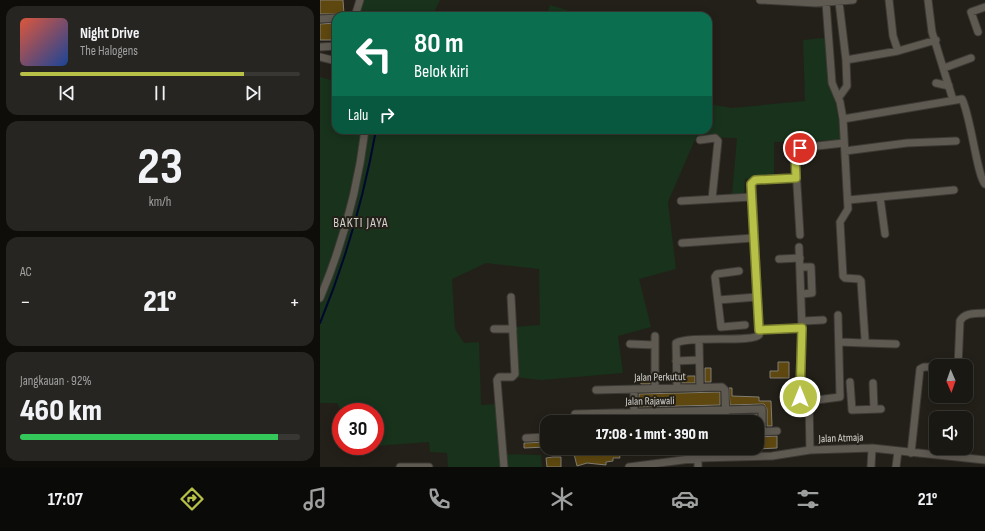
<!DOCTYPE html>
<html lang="id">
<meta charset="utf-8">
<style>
:root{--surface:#1a1813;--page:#272521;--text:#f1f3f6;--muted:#9fa0a0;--line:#383733;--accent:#b8c147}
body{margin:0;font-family:"Sofia Sans Condensed",sans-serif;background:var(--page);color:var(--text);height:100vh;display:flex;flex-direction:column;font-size:15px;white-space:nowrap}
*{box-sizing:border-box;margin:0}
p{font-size:13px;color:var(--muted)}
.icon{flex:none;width:22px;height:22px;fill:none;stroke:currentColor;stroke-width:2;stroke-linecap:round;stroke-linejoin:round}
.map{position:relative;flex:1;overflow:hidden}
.panel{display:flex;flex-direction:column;gap:6px;padding:6px;background:#0e0d0a;width:320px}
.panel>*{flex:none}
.banner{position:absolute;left:12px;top:12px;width:380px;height:122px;border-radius:12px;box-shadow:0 2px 10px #0003,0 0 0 1px var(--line);background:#0b6e4f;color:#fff;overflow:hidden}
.needle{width:26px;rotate:178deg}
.tools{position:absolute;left:609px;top:359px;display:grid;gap:8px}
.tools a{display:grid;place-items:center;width:44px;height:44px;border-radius:8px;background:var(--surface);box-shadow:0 2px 10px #0003,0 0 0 1px var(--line);font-size:20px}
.speed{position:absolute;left:12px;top:403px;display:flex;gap:8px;font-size:20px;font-weight:700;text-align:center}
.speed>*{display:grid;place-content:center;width:52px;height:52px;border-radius:50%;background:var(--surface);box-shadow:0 2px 10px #0003,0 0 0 1px var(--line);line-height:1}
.speed .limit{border:6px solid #d22;background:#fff;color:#111}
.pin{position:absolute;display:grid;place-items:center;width:34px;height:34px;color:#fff;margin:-17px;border:2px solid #fff;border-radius:50%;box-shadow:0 1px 4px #0007}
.me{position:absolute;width:44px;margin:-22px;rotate:0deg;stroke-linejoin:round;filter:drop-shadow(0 0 3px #0008)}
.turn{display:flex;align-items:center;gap:14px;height:84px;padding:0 16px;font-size:18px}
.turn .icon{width:52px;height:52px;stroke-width:2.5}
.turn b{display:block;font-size:28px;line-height:34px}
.then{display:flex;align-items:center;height:38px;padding:0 16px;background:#0003;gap:8px;font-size:15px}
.big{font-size:30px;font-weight:800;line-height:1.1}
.panel .card{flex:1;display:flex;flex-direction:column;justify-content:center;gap:6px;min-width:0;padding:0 14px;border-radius:12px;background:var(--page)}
.panel .dial{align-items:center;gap:0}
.dial b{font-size:52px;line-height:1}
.song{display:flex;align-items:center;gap:12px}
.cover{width:48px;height:48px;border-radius:6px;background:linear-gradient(135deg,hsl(10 70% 55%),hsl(220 70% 35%))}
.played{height:4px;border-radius:2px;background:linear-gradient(90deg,var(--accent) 80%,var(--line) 80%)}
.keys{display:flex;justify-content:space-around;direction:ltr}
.heat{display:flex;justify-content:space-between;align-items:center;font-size:22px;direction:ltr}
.charge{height:6px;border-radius:3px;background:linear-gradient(90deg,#34c759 92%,var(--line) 0)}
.trip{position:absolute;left:220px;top:415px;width:224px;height:40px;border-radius:12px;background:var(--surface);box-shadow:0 2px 10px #0003,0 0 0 1px var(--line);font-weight:800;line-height:40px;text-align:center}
.menu{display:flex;height:64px;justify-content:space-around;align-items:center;background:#0a0a08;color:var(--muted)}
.menu .icon{width:28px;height:28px}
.menu .selected{color:var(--accent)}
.menu b{font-size:18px;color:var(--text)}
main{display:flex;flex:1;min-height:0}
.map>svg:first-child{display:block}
</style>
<main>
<section class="panel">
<div class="card">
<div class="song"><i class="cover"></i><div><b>Night Drive</b><p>The Halogens</p></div></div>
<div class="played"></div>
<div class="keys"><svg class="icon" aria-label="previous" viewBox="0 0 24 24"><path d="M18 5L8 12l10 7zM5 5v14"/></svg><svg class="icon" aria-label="pause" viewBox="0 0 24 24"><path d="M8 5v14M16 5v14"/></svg><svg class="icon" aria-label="next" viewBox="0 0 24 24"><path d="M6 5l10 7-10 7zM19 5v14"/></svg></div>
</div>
<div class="card dial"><b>23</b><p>km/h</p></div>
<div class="card"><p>AC</p>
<div class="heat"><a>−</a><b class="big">21°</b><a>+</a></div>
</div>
<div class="card"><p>Jangkauan · 92%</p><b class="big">460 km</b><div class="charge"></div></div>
</section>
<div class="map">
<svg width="665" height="467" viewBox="0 0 665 467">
<rect width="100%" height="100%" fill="#232019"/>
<path fill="#18321c" d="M37 0H120L112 16H32Z
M230 5 257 13V16H226Z
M504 38 522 140 454 142V175L425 179 424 195H412L417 138 376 137 348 202 356 269 319 279 331 327 298 336 303 373 221 380 195 377 193 327 220 325 219 269 166 263 132 279 135 329 144 343 159 342 161 405 177 404 179 454 221 455 222 467H128L127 453 110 452 109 442 55 446V412H22L17 403H0V77L11 80 16 64V130H388V104L412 108 485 101 483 40Z"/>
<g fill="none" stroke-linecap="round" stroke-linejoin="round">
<path stroke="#00082d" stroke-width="2" d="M0 323C26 260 44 197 56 130"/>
</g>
<path fill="#5e480f" stroke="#817d74" d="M0 0H23L24 14H0Z
M16 23V40H0V24Z
M458 362H469V378H450V371H458Z
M385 368H391V382H385Z
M362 376H375V383H362Z
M321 378H330V384H321Z
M409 388H412V396L439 397V401H451L452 426H447V409L444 404 410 405Z
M400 392V405L319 407V394Z
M437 414V422H411V415Z
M401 415V422H353V416Z
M329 417H343V422H330Z
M457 436V448L437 449V437Z
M227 442V447L204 448V443Z
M279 448H286V451H293V453H299L300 458H293V461L286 462V465L267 463 257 466 254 454 279 453Z
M233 457H241V467H227L226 458Z"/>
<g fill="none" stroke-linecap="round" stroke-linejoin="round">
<defs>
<path id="street" d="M440 0 496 3 533 0
M569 0 573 36 578 51
M608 0 612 32 633 100
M519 2 526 60 578 51 616 40
M506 3 512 83 520 102 523 119 528 209 520 222 523 276 525 278 539 279 541 281 545 339 544 343 519 342
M35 16 40 0
M0 19 16 18
M658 32 651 12 665 7
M0 47 16 46
M0 57 16 61
M624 68 651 58
M616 83 629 86
M519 97 527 86 526 60
M523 119 642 99C651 117 657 176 665 184
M380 140 395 138 398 141 392 199
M525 151 587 143 636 141
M476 178 435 180 432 182 439 330 482 328 479 394 481 399 489 401
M560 197 634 190
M528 200 560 197 565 234
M361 201 431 197
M480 235 475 152 479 148 524 143
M362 243 433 238
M479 247 482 328
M459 259 480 258
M480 267H491L492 293 482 294
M419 271 397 274 395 277 401 327 425 325
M0 298C22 246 38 187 45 130
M398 300 437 297
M483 321 503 320
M174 329H193
M335 336V388
M379 340 380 387
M544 343 576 344
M310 344 335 345
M356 361 379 360
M638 366 640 321C645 312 656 314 665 313
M530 382 532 410 561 409
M553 383 554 409
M357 388 356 343C371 335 432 343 439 335V330
M314 389V412
M276 390 402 387 405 390 406 422
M348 412V422
M255 414 442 409V432
M437 432 457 431
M206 438 227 437
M407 448V457
M490 450 489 401 520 397 518 315
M591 453 600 369 604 367H616
M80 467H109
M184 467 177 380 179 377H192L195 374 191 297
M309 467 378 458 452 456 490 450 552 448 665 460
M378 467V458
M551 467 552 448
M576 467 578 451"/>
</defs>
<use href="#street" stroke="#3d3a35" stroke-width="9"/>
<use href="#street" stroke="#5e5a52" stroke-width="7"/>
</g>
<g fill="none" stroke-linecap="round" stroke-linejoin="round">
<defs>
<path id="route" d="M480 148 475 154 476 178 435 180 431 184 439 330 482 328 480 397"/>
</defs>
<use href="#route" stroke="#787d2e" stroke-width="10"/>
<use href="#route" stroke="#b8c147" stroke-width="7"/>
</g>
<g text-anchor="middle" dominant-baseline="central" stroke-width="4" stroke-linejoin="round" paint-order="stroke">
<g font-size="11" fill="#d6d4cf" stroke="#232019">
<text transform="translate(340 377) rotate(-1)">Jalan Perkutut</text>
<text transform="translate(330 401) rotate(-1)">Jalan Rajawali</text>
<text transform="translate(521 438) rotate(-2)">Jalan Atmaja</text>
</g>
<g font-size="13" letter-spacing="1" fill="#d6d4cf" stroke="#232019">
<text x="41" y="223">BAKTI JAYA</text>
</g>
</g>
</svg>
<div class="tools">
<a><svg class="needle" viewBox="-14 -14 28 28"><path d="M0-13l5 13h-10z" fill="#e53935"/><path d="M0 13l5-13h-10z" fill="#9fa0a0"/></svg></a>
<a><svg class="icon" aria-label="sound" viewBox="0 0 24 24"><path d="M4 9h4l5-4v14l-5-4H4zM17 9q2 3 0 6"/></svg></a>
</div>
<div class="speed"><div class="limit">30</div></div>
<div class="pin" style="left:480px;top:148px;background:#d93025"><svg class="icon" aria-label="arrive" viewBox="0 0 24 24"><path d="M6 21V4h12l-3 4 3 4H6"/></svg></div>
<svg class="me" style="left:480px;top:397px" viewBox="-20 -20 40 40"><circle r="17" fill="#b8c147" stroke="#fff" stroke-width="3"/><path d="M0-11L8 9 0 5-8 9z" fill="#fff"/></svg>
<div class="trip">17:08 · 1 mnt · 390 m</div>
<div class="banner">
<div class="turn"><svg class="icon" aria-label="left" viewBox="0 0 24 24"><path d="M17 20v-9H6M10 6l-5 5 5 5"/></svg><div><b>80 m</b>Belok kiri</div></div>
<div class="then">Lalu<svg class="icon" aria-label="right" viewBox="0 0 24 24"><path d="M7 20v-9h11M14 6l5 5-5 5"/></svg></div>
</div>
</div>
</main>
<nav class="menu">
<b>17:07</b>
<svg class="icon selected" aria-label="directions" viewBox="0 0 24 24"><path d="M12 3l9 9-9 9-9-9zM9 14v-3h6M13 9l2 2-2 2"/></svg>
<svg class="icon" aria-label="music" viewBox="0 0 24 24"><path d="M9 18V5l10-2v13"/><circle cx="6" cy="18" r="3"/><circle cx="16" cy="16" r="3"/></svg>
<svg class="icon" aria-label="phone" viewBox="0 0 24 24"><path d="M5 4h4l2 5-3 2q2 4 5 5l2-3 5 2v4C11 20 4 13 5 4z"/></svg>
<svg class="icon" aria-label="climate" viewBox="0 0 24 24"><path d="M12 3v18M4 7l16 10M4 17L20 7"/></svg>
<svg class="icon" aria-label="car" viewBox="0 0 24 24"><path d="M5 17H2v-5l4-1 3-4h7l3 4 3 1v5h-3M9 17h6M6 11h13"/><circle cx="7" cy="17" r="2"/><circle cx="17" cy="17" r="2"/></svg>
<svg class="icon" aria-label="filters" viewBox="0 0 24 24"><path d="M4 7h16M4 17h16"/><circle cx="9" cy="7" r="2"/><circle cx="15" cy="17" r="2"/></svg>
<b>21°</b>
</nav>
